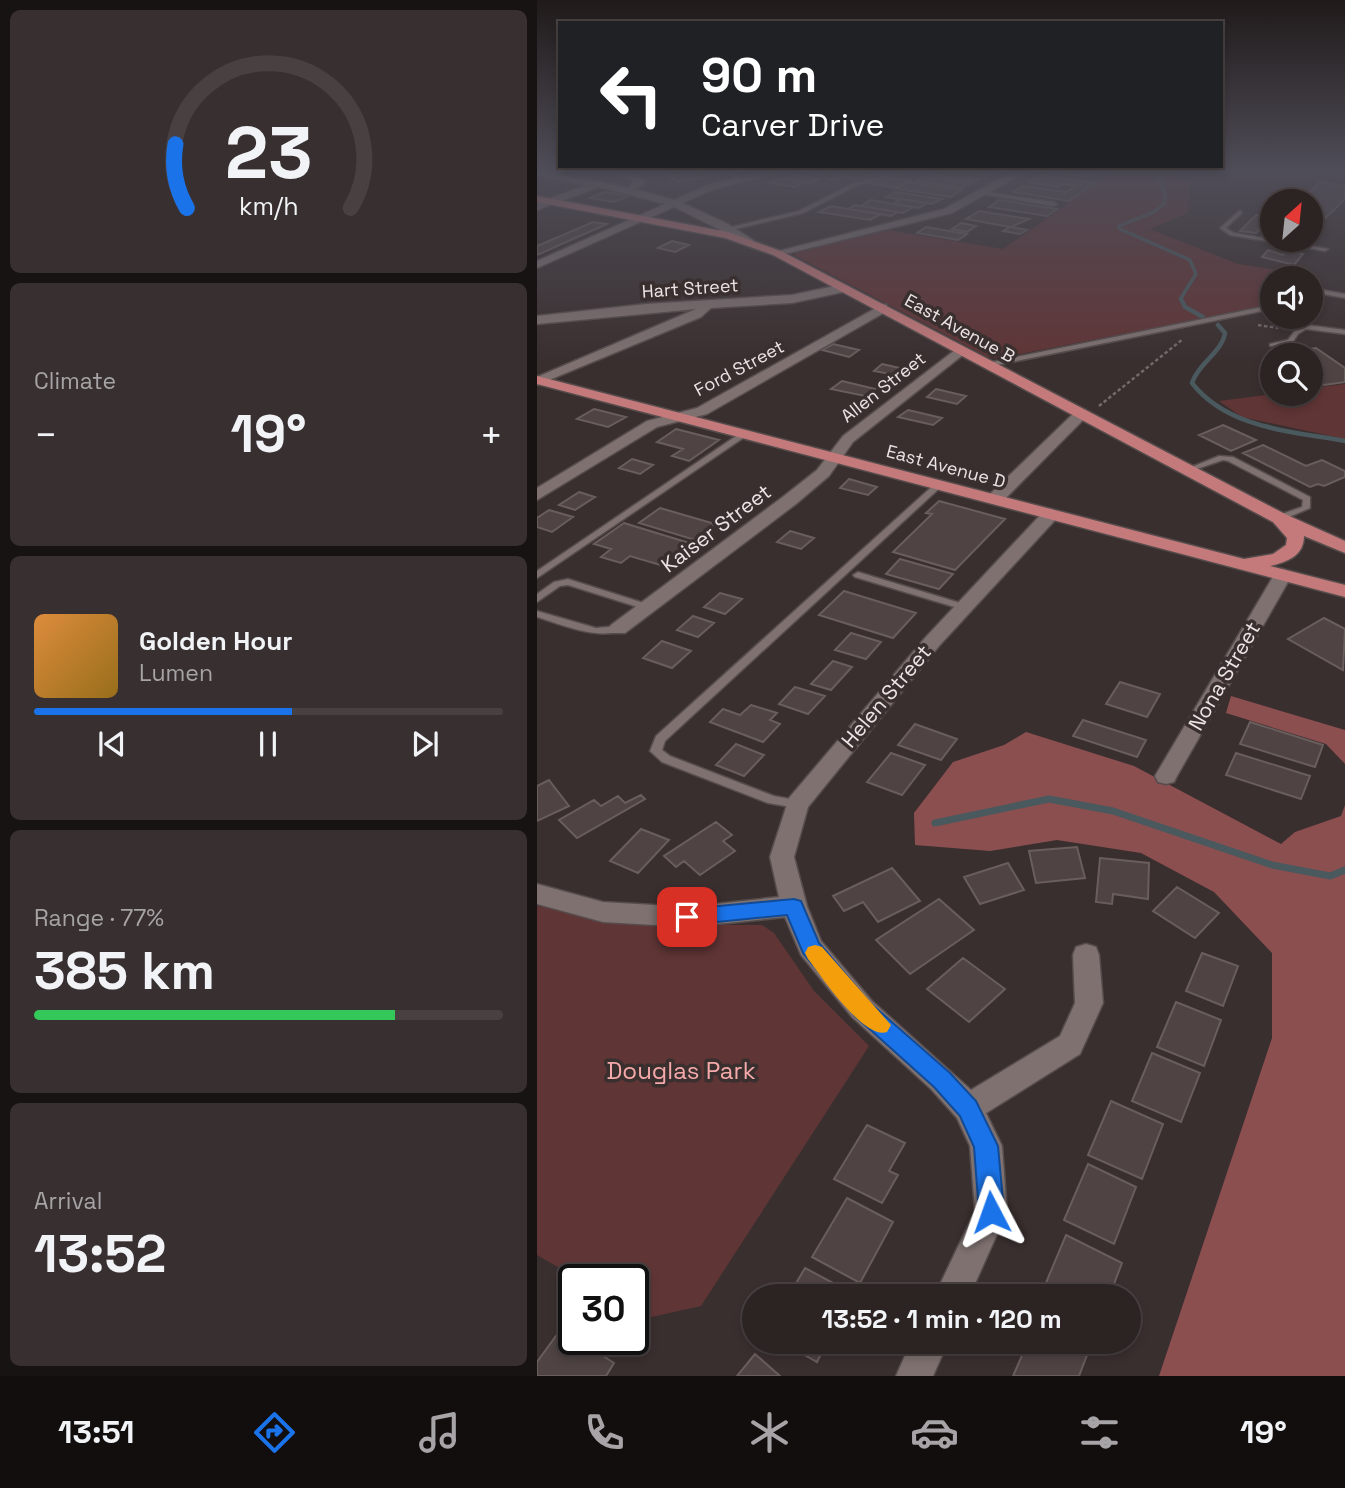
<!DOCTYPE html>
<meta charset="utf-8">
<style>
:root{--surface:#2c2323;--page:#382f30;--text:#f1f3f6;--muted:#a6a4a6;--line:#484041;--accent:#1a73e8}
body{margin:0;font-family:"Space Grotesk",sans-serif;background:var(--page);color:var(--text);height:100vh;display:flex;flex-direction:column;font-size:26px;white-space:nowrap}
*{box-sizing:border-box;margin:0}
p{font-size:23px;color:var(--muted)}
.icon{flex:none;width:38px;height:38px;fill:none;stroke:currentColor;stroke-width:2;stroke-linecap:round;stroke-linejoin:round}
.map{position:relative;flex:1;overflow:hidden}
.details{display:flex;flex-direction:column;gap:10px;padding:10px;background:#181313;width:537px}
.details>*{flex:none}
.banner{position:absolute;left:21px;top:21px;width:665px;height:147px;border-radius:0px;box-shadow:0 4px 10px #0003,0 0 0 2px var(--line);background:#202124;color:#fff;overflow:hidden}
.needle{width:46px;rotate:27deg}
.controls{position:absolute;left:723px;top:189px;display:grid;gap:14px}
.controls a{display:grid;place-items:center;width:63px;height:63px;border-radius:50%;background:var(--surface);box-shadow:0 4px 10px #0003,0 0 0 2px var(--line);font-size:35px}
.speed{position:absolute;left:21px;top:1264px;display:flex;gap:14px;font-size:35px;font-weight:700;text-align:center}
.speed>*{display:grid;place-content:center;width:91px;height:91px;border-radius:50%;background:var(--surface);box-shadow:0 4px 10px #0003,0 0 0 2px var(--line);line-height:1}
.speed .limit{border:4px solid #111;border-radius:10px;background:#fff;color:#111}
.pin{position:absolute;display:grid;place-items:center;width:60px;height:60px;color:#fff;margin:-30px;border-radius:14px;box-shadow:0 4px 10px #0006}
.me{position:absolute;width:77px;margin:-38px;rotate:356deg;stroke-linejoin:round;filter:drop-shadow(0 0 5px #0008)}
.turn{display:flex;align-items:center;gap:24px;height:147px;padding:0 28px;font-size:32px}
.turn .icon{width:91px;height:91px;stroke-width:2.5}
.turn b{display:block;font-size:49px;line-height:60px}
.big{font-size:52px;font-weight:700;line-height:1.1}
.details .tile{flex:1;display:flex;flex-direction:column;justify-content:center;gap:10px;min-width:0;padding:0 24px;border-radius:10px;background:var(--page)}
.details .dial{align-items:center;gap:0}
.dial svg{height:182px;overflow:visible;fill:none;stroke:var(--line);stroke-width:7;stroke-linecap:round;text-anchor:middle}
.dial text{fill:var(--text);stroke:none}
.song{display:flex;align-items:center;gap:21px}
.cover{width:84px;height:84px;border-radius:10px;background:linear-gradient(135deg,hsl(30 70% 55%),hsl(40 70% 35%))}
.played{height:7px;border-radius:4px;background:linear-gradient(90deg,var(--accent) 55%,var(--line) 55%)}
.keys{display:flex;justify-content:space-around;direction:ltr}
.heat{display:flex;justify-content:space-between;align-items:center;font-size:38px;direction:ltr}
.charge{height:10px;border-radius:5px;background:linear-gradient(90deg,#34c759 77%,var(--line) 0)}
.trip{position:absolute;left:205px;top:1284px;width:399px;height:70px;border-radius:35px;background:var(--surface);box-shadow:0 4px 10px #0003,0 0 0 2px var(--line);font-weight:700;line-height:70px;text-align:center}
.menu{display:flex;height:112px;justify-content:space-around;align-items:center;background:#120e0e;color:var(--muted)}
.menu .icon{width:49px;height:49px}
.menu .current{color:var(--accent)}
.menu b{font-size:32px;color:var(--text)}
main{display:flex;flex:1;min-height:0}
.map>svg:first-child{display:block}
</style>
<main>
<section class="details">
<div class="tile dial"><svg viewBox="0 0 100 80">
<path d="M14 69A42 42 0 1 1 86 69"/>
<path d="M14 69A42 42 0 0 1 9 41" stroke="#1a73e8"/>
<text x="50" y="56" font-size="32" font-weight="700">23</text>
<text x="50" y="72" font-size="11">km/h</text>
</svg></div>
<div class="tile"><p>Climate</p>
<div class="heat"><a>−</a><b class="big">19°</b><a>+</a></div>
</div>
<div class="tile">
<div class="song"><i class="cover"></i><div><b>Golden Hour</b><p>Lumen</p></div></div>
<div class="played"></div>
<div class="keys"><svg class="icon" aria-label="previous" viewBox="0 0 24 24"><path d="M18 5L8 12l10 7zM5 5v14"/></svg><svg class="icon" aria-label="pause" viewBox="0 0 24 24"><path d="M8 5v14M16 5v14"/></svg><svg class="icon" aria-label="next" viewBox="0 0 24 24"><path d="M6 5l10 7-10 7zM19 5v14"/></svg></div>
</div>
<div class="tile"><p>Range · 77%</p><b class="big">385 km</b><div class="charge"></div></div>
<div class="tile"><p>Arrival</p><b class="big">13:52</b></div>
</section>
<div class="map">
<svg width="808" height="1376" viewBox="0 0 808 1376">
<rect width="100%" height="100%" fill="#3a2f2f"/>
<path fill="#603536" d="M580 169H643L641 177 653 178 651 213 613 229 701 264 758 273 754 278H735V300L725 307 462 358 451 357 257 255 263 250 351 230 466 249Z
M808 384V439L705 417 682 401 736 394H774V388Z
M0 906 107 925H225L237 933 277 991 332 1046 164 1306 110 1318 96 1310V1279H42L0 1255Z"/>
<path fill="#8c4f50" d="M694 696 808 730V764L789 744 689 713Z
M489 732 597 766 744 844 758 832 804 816 808 805V1376H622L735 1038V953L677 892 604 853 520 840 453 851 378 845 377 813 416 762 467 745Z"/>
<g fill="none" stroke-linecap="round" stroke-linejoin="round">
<path stroke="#4a595e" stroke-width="3.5" d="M620 169 628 194 627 204 617 212 582 226 583 229 653 260 659 274 644 298 645 301"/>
<path stroke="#4a595e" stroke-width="4.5" d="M644 299 648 307 666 317
M681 325 688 333C685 352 661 364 655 383 691 429 754 431 808 441"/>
<path stroke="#4a595e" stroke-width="7" d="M398 823 512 799 576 811 735 865 793 876 808 870"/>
</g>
<path fill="#4f4343" stroke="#6a5e5d" stroke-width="2" d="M151 169 165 171 132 177 126 174Z
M288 169 308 177 295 180 276 171Z
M291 169H354L358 171 316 179Z
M381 169H438L434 172 450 174 437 182 376 171Z
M512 169H535L558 172 551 177 508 171Z
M166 172 182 174 143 182 134 178Z
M258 175 281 179 274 183 250 179Z
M503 175 558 183 532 201 476 192 486 186 529 192 539 186 525 184 520 187 492 182Z
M385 176 434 183 425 188 380 181Z
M351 177 373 181 359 188 331 183Z
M244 178 268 182 258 187 234 183Z
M371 182 424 190 414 197 360 189Z
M783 182 808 186V199L774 232V201H763Z
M67 192 92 196 77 202 53 198Z
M359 192 405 199 395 204 349 197Z
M364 199 390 203 382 208 356 204Z
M334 200 356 204 376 207 366 213 324 206Z
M462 200 520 209 510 216 452 207Z
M318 205 324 206 361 212 354 216 311 209Z
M294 206 311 209 344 214 333 220 282 212Z
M442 211 492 219 474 227 490 230 483 234 466 231 473 227 429 219Z
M719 215 735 218 719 233 703 231Z
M56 222 70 224 0 255V246Z
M424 223 439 226 430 232 415 229Z
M389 227 430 234 421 240 380 233Z
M135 241 152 245 138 252 121 248Z
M731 250 746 255 749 251 766 254 757 265 725 257Z
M296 344 322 350 312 357 285 350Z
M779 348 808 368V382L780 386 774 381V355L736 354Z
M345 364 367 369 358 375 337 371Z
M305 381 338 389 328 396 294 389Z
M399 389 429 396 420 404 390 397Z
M57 409 89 417 71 427 40 419Z
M371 410 405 418 396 425 361 417Z
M686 425 719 440 694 451 662 435Z
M139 429 182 440 152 461 135 456 146 449 120 442Z
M726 445 769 466 785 460 808 471V477L787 486 781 484 773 487 706 453Z
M95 459 116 465 103 474 82 468Z
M312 479 340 487 331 495 303 488Z
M42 492 58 497 38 510 22 505Z
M402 501 468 519 418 570 356 552 395 514 389 513Z
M123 508 178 524 158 540 102 523Z
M12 510 36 517 15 532 0 527V518Z
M87 523 152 543 123 565 93 556 84 563 64 557 74 549 57 544Z
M253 531 277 538 264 549 240 542Z
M363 559 416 574 402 589 349 574Z
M307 591 379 613 356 638 282 615Z
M183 593 205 599 188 614 167 607Z
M156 616 177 623 161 637 140 630Z
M787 618 808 629 806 670 751 639Z
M314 633 344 642 329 659 298 650Z
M125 641 154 651 135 668 106 658Z
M296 661 315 667 294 690 274 684Z
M583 682 623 694 610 717 569 704Z
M258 687 288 696 271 714 242 704Z
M214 705 240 713 233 720 243 724 226 742 173 722 186 709 203 715Z
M546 720 609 740 600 757 536 736Z
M713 722 786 745 778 767 703 744Z
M378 724 420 739 404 760 361 745Z
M199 744 227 755 207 776 179 765Z
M354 753 388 765 365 795 330 782Z
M699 753 773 776 764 799 689 775Z
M12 780 32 806 0 821V786Z
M104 795 108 799 40 838 22 820 57 800 64 806 81 796 88 803Z
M179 822 195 835 186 841 198 851 163 875 147 861 139 867 127 856Z
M104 829 132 840 101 873 73 861Z
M540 847 548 878 499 883 492 851Z
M563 858 612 863 611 899 576 894 575 904 559 902Z
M471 863 487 890 443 904 427 877Z
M355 868 383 901 341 922 326 902 307 911 296 896Z
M640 887 682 913 658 938 616 911Z
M402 899 437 930 373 974 339 940Z
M665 953 701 966 686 1006 649 991Z
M426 958 468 989 432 1022 390 989Z
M639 1002 684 1020 667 1066 620 1047Z
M615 1053 663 1073 644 1122 595 1101Z
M574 1101 626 1124 605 1179 551 1155Z
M330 1125 368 1143 352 1171 361 1175 345 1203 297 1179Z
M551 1164 599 1187 577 1244 527 1220Z
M310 1198 356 1222 323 1283 275 1257Z
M529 1235 585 1263 572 1297H503Z
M268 1268 317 1294 315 1297H251Z
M24 1329 77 1363 69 1376H0V1362Z
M245 1342H290L280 1362Z
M491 1342H555L542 1376H476Z
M218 1354 243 1376H200Z"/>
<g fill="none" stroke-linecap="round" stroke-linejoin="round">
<defs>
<path id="lane" d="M181 169H187L207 179 203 180Z
M370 169H378L319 186 266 213 177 234 174 232 262 211 315 184Z
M447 192 517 202 520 204 517 206 445 194Z
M703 210 705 213 689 228 697 233 791 249 788 251 693 235 683 228Z
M766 273 769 275 766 278H760Z
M774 288 808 294V298L774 292Z
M735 305V309L450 367 447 365 450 363Z
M746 317H753L770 325 808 330V334L769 329 761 334 755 343 733 346V344L751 340 757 332 763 327 753 323Z
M205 432 212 434 0 578V571Z
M682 456 696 457 773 497V508L745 520H739V516L765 507 766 500 691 461 686 460 651 472 647 470Z
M400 482H406L407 484 128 741 125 750 133 756 237 796 264 801 266 804 264 807 260 808 231 803 125 762 113 751 119 736Z
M321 572 430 605 432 607 430 609H424L318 577 316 575Z
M31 579 113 605 115 607 113 609H107L31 585 23 586 0 602V594L17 582Z
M0 611 59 628 81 626 86 629C65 642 23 624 0 617Z"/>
<path id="street" d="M76 169H88L107 180V184L98 189 137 200 171 185 237 169H255L177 189 146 203 191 224 216 240V244C209 245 152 213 137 207L0 268V261L128 204 62 187 0 210V203L50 185 0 176V170L92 188 97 182Z
M481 169H494L415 213 240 256 234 253 407 209Z
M307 284 313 288 311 291 255 303 174 308 164 317 0 385V377L159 309 0 324V316L109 304 255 295Z
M346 304 350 305V311L170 414 120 427 0 500V488L110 421 160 408Z
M422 347 427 348V354L316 442 292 476 259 504 88 633H74L71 629 74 625 247 496 280 470 306 436Z
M544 410 551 414 549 417 465 502H453L451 498 453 494 539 411Z
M514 509 523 514 520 518 402 646 271 807 257 857 270 906 284 941 335 1001 434 1090 523 1036 538 1003 536 955 539 947 549 944 559 947 562 955 566 1003 543 1054 449 1113 465 1146 470 1212 432 1297H397L438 1211 433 1146 420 1118 394 1089 315 1017 264 955 248 917 151 927 66 922 0 904V884L66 902 151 907 242 897 233 857 252 798 388 638 508 510Z
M746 569 755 575 640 776 637 782 629 784 621 782 618 776 737 575Z
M374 1342H411L396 1376H359Z"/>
<path id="primary" d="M0 196 191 232 244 251 748 514 808 541V553L767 536C767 556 750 562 733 566L808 585V597L0 384V376L707 559 736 554 749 545 750 538 736 522 236 255 188 238 0 202Z"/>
</defs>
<use href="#lane" stroke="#564c4c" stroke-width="3"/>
<use href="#street" stroke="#564c4c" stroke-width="3"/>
<use href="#primary" stroke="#564c4c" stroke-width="3"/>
<path stroke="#746a6a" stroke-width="2.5" stroke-dasharray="3.5 2.5" stroke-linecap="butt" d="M721 325 741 328
M562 406 646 339"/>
<use href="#lane" fill="#7e7170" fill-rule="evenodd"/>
<use href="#street" fill="#7e7170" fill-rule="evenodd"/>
<use href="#primary" fill="#c47a7b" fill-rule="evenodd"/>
</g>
<linearGradient id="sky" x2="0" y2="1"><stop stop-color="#201a1a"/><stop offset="0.47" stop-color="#4f4d58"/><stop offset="1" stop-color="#4f4d58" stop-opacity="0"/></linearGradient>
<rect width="808" height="362" fill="url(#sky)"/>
<path fill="#1a73e8" stroke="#114b97" stroke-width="2" d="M257 899 264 901 282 943 332 1002 413 1073 439 1101 461 1146 467 1212 463 1220 454 1224 445 1220 442 1212 437 1147 423 1116 397 1087 317 1015 266 953 250 915 150 925 143 922 141 917 143 911 150 909Z"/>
<path fill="#f59e0b" d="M278 945 285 947 354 1025 350 1032C327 1040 285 977 271 959L268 953 271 947Z"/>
<g text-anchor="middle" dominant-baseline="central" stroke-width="7" stroke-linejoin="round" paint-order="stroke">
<g font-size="18" fill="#ebe4e4" stroke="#3a2f2f">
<text transform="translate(153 288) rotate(-4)">Hart Street</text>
<text transform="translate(423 328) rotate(29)">East Avenue B</text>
<text transform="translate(202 368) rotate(-28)">Ford Street</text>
<text transform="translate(346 387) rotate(-38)">Allen Street</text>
<text transform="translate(409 466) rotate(15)">East Avenue D</text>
</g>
<g font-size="21" fill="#ebe4e4" stroke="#3a2f2f">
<text transform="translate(179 528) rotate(-37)">Kaiser Street</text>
<text transform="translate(687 676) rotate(-60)">Nona Street</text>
<text transform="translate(349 696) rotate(-50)">Helen Street</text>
</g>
<g font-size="24" fill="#f5a9a9" stroke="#3a2f2f">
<text x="144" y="1070">Douglas Park</text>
</g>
</g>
</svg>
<div class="controls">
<a><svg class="needle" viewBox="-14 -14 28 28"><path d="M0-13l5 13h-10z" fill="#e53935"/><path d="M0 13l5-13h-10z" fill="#a6a4a6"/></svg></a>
<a><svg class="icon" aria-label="sound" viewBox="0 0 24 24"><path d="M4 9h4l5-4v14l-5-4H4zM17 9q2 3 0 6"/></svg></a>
<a><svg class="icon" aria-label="search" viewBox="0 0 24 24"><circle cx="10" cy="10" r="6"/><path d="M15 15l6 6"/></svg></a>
</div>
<div class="speed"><div class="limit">30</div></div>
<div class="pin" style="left:150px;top:917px;background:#d93025"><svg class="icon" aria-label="arrive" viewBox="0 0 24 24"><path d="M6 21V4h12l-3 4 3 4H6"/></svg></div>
<svg class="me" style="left:454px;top:1212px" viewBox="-20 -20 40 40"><path d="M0-17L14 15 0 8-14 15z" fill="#1a73e8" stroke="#fff" stroke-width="4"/></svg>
<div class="trip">13:52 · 1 min · 120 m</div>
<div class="banner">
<div class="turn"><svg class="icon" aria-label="left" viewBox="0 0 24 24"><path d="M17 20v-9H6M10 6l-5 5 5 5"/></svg><div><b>90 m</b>Carver Drive</div></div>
</div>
</div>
</main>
<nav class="menu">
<b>13:51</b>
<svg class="icon current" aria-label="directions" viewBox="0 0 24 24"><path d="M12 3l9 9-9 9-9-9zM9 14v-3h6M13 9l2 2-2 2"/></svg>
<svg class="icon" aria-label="music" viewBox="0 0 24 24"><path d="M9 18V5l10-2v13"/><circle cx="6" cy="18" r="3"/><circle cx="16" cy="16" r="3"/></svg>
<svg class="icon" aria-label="phone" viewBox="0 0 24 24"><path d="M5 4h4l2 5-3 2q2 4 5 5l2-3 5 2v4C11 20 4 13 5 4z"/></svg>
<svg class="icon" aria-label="climate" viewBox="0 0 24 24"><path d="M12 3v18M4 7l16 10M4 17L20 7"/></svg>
<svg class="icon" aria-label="car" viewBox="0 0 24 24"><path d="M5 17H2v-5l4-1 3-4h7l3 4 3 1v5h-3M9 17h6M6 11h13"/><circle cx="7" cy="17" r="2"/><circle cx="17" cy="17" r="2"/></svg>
<svg class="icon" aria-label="filters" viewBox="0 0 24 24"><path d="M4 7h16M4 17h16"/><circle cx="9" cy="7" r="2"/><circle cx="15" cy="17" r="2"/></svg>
<b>19°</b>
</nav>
